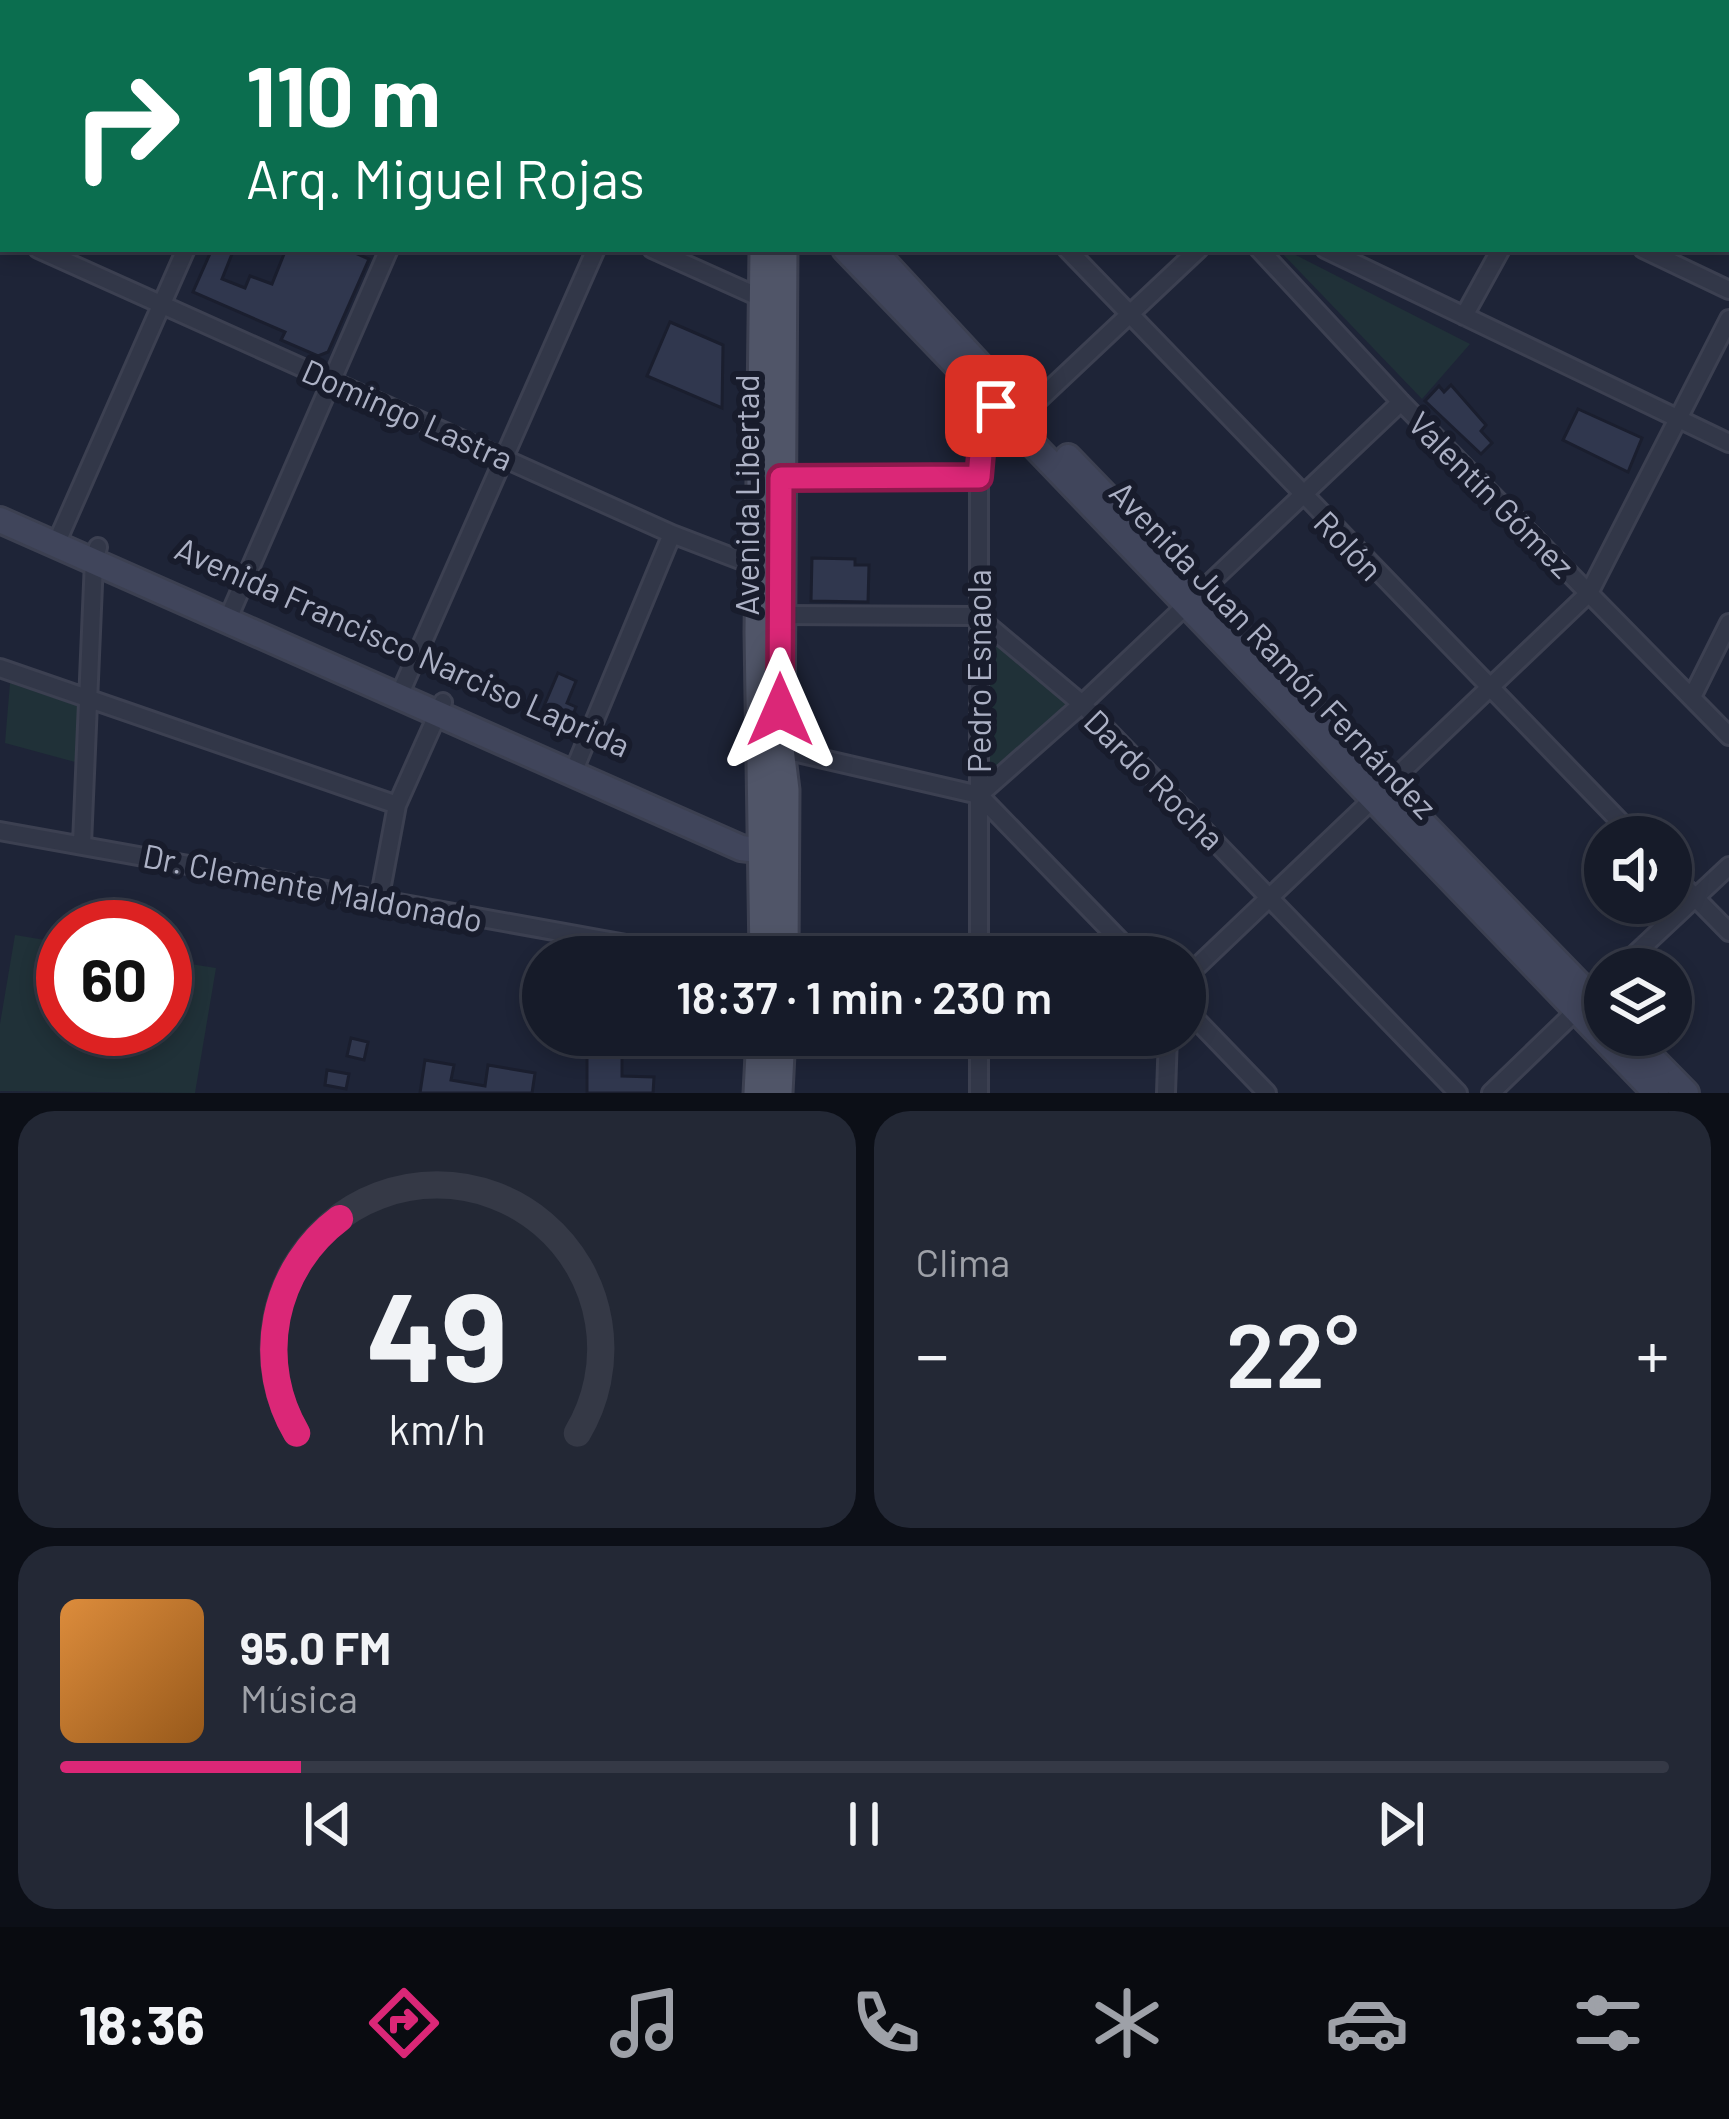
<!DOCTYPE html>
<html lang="es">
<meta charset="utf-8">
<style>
:root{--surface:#161b29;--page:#232835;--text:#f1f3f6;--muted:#9ea1a8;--line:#353946;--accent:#db2777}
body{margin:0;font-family:Barlow,sans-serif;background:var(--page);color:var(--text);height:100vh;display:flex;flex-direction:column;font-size:45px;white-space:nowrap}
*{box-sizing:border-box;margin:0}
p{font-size:39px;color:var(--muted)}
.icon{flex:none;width:66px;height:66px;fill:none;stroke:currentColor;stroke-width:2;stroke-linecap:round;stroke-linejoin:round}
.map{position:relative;height:1093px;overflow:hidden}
.drawer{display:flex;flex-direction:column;gap:18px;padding:18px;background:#0c0f17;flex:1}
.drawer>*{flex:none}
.top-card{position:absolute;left:0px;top:0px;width:1731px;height:252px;box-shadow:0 6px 18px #0003,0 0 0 3px var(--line);background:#0b6e4f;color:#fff;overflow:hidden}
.buttons{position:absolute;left:1584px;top:816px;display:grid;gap:24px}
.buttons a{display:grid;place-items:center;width:108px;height:108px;border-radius:50%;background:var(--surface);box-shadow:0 6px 18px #0003,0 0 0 3px var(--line);font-size:60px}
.speed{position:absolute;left:36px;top:900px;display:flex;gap:24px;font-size:60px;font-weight:700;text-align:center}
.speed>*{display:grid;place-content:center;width:156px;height:156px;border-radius:50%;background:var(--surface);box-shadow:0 6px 18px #0003,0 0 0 3px var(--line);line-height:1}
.speed .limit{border:18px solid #d22;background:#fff;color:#111}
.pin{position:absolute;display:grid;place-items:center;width:102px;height:102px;color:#fff;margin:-51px;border-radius:24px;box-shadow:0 6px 18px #0006}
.me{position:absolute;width:132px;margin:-66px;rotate:0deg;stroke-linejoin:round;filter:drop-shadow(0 0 9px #0008)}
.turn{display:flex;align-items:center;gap:42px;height:252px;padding:0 48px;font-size:54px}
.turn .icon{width:156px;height:156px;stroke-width:2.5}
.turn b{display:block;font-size:84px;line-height:102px}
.big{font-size:90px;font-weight:600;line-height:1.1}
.drawer .tile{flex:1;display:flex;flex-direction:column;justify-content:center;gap:18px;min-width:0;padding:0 42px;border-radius:36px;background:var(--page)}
.drawer .dial{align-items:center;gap:0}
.dial svg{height:312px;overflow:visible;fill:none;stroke:var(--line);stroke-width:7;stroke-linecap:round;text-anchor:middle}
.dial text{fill:var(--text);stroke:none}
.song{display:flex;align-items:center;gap:36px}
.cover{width:144px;height:144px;border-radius:18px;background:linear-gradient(135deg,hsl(30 70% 55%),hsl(30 70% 35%))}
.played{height:12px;border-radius:6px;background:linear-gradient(90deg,var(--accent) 15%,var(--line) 15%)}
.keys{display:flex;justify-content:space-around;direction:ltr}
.heat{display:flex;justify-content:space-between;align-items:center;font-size:66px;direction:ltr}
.drawer .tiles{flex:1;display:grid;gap:18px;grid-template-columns:1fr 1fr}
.tile:last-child{grid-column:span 2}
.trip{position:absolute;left:522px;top:936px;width:684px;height:120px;border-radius:60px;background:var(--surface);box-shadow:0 6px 18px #0003,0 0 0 3px var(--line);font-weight:600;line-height:120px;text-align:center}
.tab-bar{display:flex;height:192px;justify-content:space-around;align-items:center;background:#090b10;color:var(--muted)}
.tab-bar .icon{width:84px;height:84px}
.tab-bar .selected{color:var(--accent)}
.tab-bar b{font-size:54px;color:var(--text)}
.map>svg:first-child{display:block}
</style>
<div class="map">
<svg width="1729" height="1093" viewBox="0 0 1729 1093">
<rect width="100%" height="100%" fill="#1e2437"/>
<path fill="#203138" d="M1278 249H1284L1470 344 1422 399Z
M990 639 1074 705 986 784Z
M10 683 78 706 75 762 5 743Z
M15 935 63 943V1029H165V960L216 968 195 1093 0 1091V1024Z"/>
<path fill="#30374e" stroke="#1a1e2e" stroke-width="3" d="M212 249H234L222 279 245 288 250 276 272 284 286 249H346L369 259 328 352 318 356 281 340 285 332 193 292Z
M670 322 723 345 722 408 647 376Z
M1451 385 1486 425 1481 431 1492 443 1481 454 1425 401 1439 386 1444 392Z
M1578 409 1642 438 1628 472 1563 440Z
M812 558 855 559V565H869L868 602 811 601Z
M558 673 576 681 567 703 576 707 569 725 541 713Z
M351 1038 368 1042 364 1060 347 1056Z
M587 1047 622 1048V1076L654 1077 653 1093H587Z
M425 1060 454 1065 451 1080 485 1086 488 1065 535 1073 532 1093H420Z
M327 1070 349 1074 346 1089 325 1085Z"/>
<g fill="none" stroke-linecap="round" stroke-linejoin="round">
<defs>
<path id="minor" d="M107 0 114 3
M677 0 684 3
M813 0 819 3
M1134 0 1140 3
M78 3 80 0
M300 3 301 0
M505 3 507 0
M1065 3 1066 0
M0 180 3 173
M0 232 3 234
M38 249 672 534 766 570
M652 249 761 298
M1067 249 1635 837
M1259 249 1401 402 1729 736
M1325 249 1729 443
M1643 249 1729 290
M1464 316 1501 249
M1013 424 1199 249
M781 478 979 477
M56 544 186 249
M781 615 977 616 1082 704 1458 1093
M227 621 389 249
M0 668 397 805
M1692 697 1729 623
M398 698 596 249
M780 749 979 795 1136 957
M572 775 672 534
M979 795 1082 704 1401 402
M0 831 698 957
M82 844 94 561 98 547
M1671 873 1729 932
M379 901 397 805 443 702
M979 957V477L984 420 1003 399
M1619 969 1729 866
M1185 978 1589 593 1729 319
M1185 1008 1267 1093
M979 1093V1035
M1166 1093 1168 1035
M1491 1093 1605 983"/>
<path id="secondary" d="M845 249 1656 1093
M872 249 1010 398
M1068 457 1605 1011
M0 520 741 848 780 853
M1629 1035 1686 1093"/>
<path id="primary" d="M767 3 768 0
M788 3V0
M783 249 780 749 785 790 784 957
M764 957 759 632 764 249
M758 1093 761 1035
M778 1093 781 1035"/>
</defs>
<use href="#minor" stroke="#3c4051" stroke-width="22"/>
<use href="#secondary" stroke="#3c4051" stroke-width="30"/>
<use href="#primary" stroke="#3c4051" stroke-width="33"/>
<use href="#minor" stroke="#323748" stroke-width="16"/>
<use href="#secondary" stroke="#40455b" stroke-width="24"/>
<use href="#primary" stroke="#505568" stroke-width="27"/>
</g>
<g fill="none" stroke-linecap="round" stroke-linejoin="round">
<defs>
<path id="route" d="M780 710 781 478 979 477 984 420 996 406"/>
</defs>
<use href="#route" stroke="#8e194d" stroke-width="30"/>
<use href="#route" stroke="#db2777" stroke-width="21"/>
</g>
<g text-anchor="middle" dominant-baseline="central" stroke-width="12" stroke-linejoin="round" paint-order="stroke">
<g font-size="33" fill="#acb1c5" stroke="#181c2c">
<text transform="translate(408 414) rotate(24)">Domingo Lastra</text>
<text transform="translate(1492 494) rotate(45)">Valentín Gómez</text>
<text transform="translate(746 495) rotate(-90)">Avenida Libertad</text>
<text transform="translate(1349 545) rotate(46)">Rolón</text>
<text transform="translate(403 646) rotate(24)">Avenida Francisco Narciso Laprida</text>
<text transform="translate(1274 649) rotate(46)">Avenida Juan Ramón Fernández</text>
<text transform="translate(978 671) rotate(-90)">Pedro Esnaola</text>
<text transform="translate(1155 779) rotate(45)">Dardo Rocha</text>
<text transform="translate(313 887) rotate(11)">Dr. Clemente Maldonado</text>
</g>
</g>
</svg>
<div class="buttons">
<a><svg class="icon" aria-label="sound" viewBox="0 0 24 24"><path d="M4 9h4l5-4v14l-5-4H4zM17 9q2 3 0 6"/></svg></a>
<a><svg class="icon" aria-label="layers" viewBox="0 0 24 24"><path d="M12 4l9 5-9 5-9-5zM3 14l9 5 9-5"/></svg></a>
</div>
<div class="speed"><div class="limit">60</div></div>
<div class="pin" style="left:996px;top:406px;background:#d93025"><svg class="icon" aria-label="arrive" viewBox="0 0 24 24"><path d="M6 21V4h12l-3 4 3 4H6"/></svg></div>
<svg class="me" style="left:780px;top:710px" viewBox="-20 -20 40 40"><path d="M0-17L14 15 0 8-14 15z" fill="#db2777" stroke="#fff" stroke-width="4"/></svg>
<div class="trip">18:37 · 1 min · 230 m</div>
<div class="top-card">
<div class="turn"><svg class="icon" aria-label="right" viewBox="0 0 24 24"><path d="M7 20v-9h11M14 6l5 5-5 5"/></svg><div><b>110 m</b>Arq. Miguel Rojas</div></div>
</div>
</div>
<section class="drawer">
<div class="tiles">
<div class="tile dial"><svg viewBox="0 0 100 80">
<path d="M14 69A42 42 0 1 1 86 69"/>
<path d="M14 69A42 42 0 0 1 25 14" stroke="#db2777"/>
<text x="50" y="56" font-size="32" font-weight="700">49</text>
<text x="50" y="72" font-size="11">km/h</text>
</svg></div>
<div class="tile"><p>Clima</p>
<div class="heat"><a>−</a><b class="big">22°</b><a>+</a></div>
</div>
<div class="tile">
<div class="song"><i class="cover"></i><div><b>95.0 FM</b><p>Música</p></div></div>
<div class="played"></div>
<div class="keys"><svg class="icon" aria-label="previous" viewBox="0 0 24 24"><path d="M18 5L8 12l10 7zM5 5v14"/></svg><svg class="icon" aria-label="pause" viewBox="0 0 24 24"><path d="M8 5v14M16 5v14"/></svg><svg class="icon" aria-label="next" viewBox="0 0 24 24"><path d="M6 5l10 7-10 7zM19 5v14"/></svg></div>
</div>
</div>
</section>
<nav class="tab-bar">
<b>18:36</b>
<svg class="icon selected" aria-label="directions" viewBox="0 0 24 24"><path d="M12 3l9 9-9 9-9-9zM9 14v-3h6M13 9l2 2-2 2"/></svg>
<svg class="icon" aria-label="music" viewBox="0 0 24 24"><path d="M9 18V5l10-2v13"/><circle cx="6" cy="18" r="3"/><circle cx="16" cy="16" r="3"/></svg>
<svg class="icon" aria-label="phone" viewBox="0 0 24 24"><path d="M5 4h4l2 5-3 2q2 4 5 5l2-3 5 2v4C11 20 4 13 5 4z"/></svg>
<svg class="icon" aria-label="climate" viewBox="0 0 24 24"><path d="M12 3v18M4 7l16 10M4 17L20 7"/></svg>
<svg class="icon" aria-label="car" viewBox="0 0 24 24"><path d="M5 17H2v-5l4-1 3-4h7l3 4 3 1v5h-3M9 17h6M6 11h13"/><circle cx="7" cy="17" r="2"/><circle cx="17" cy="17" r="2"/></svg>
<svg class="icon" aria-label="filters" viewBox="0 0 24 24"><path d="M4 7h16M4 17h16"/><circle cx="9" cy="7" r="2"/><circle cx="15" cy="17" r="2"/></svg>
</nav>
